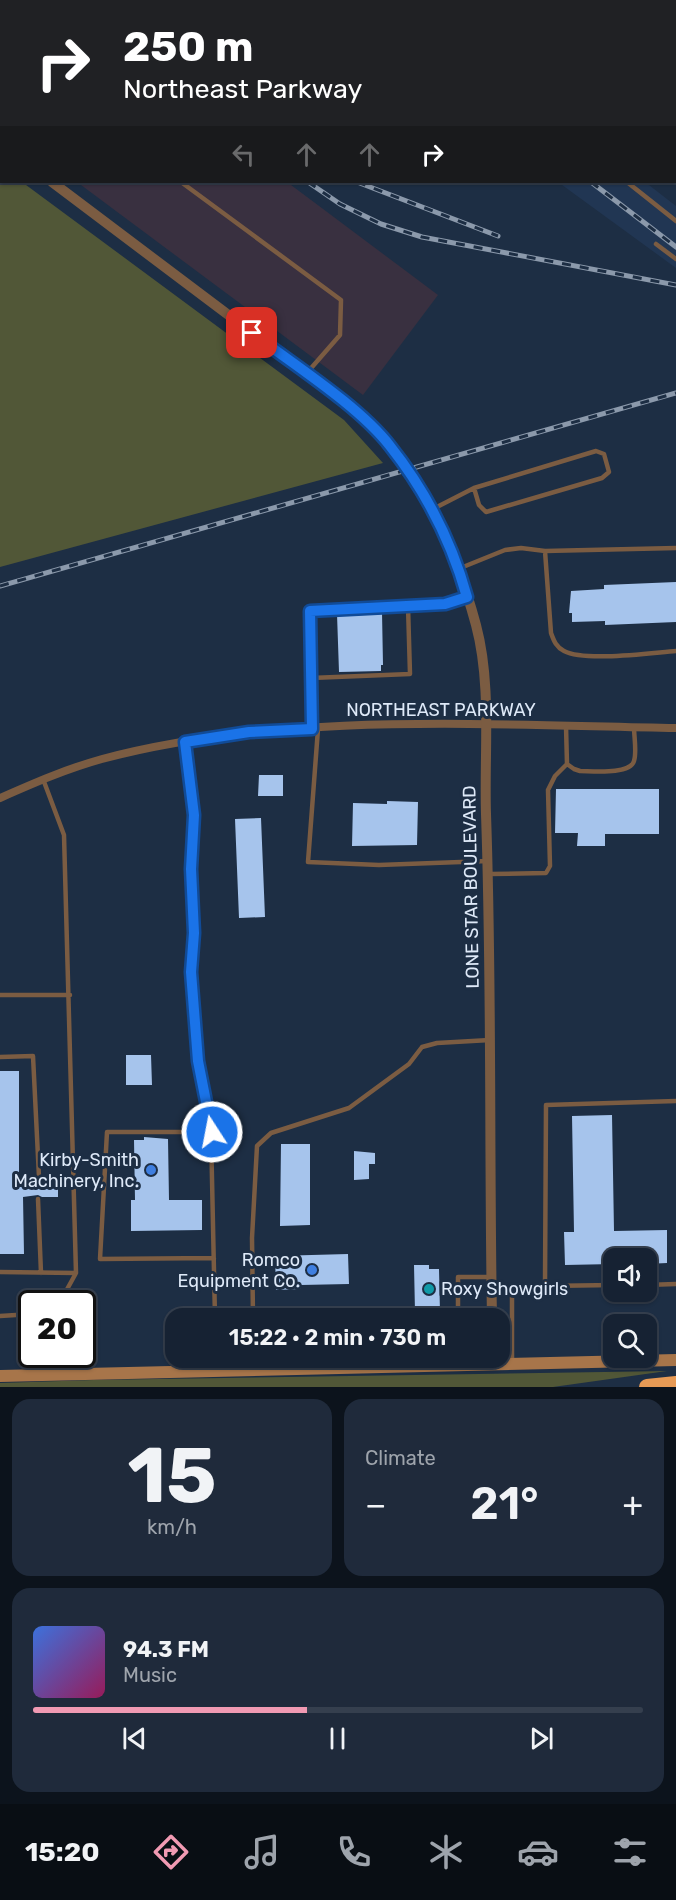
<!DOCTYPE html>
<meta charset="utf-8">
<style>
:root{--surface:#162233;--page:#1f2a3b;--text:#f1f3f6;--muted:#9ea4ac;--line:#353f4e;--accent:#f19ab3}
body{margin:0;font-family:Rubik,sans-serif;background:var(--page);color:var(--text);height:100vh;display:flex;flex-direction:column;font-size:22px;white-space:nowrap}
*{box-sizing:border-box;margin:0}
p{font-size:20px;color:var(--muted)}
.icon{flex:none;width:33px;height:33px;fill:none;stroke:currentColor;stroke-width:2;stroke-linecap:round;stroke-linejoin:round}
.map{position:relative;height:1387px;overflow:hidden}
.details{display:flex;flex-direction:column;gap:12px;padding:12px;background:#0c131c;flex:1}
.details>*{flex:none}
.top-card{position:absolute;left:0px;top:0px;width:676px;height:183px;box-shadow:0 2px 4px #0004,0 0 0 2px var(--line);background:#202124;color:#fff;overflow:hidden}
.buttons{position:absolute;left:603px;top:1248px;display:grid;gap:12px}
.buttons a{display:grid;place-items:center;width:54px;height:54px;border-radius:12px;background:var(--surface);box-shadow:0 2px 4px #0004,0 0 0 2px var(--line);font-size:30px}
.speed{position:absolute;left:18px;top:1290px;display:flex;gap:12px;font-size:30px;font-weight:700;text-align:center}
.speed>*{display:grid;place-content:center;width:78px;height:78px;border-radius:50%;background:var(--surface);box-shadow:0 2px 4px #0004,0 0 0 2px var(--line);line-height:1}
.speed .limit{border:3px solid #111;border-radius:9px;background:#fff;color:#111}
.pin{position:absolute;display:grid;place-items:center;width:51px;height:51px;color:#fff;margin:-26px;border-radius:12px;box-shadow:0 3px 9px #0006}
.me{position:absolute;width:66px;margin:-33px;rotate:349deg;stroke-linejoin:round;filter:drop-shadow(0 0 4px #0008)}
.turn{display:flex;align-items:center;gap:21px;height:126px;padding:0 24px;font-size:27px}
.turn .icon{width:78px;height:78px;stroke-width:2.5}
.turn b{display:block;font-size:42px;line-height:51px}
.lanes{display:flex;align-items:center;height:57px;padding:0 24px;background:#0003;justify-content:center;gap:30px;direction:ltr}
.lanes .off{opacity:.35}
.big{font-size:45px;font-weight:600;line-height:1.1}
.details .tile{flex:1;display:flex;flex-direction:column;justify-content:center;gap:9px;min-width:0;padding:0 21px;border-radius:18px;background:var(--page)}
.details .dial{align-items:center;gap:0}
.dial b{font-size:78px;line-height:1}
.song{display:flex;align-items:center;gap:18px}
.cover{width:72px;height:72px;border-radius:9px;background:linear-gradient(135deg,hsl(220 70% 55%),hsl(330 70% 35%))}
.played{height:6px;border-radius:3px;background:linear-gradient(90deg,var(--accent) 45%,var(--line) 45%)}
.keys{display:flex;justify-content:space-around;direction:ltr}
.heat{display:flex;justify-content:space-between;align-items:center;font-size:33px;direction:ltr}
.details .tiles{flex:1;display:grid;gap:12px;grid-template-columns:1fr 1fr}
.tile:last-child{grid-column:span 2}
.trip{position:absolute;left:165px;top:1308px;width:345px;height:60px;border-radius:18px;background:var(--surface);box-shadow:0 2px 4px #0004,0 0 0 2px var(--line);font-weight:600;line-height:60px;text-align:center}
.tab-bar{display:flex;height:96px;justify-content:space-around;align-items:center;background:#090e14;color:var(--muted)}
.tab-bar .icon{width:42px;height:42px}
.tab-bar .current{color:var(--accent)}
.tab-bar b{font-size:27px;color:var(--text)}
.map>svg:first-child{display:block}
</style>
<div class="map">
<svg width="676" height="1387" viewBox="0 0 676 1387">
<rect width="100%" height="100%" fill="#1d2e44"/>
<path fill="#393040" d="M77 182H287L438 295 363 395Z"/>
<path fill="#213653" d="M558 182H645L676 206V268Z"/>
<path fill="#515737" d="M0 165 2 182H22L344 420 383 463 0 567Z
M667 1371 553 1387H0V1383L93 1380Z"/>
<path fill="#a6c4ec" d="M676 582V622L605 625V621L572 622V613H569L571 591 604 589V585Z
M382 612 383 665H381V671L339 672 337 614Z
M259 775H283V796H258Z
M556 789H659V834H605V846H577L578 833H555Z
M387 801 418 802 417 845 352 846 353 803 387 804Z
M261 818 265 917 239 918 235 819Z
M126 1055H151L152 1085H126Z
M0 1071H19V1178H35L39 1181 43 1178H58V1197H42L38 1195 23 1197 24 1254H0Z
M612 1115 614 1231 667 1230V1263L646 1264V1258H614V1264L565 1265 564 1232H574L572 1116Z
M144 1137 168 1139 169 1200H202V1230L131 1231V1200H135L134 1140H144Z
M281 1144H310V1225L280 1226Z
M354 1151 375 1153V1164H369V1179L354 1180Z
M348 1254 349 1284 301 1285V1289L276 1290 275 1256Z
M414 1265H429V1269H439L440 1312H415Z"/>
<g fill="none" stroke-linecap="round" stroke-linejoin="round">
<path stroke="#7b5c42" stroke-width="4.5" d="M399 0 401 2
M596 2 602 0
M0 43 2 44
M675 78H676
M181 182 341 300 340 335 306 374
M627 182 676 221
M656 244 676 259
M433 509 474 488 596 451 604 454 609 472 602 478 486 512 479 505 474 488
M545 551 551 633C554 641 556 647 564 651 585 662 650 653 676 651
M458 569 505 550 521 548 545 551 676 548
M311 678 410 674 408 606
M566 726 567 764 574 769 580 771C592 771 630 775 634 761 637 752 634 737 634 727
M312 728 310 611 445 604 467 597
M318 729 308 862 379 865 488 861
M185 742 194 815 191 869 194 933 191 972 198 1061 211 1132
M43 779 64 835 76 1273 59 1304
M489 874 546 873 550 866 548 790 555 776 567 764
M0 995H70
M0 1057 33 1056 39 1177
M38 1199 41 1273
M214 1258 100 1259 107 1132H211L215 1318
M0 1272 76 1273
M646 1285 676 1284
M545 1286 614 1285
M0 1316 32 1314
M253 1318 252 1238 257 1146 271 1133 349 1108 409 1064 422 1047 437 1043 490 1040
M458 1318V1277H491
M512 1364V1295L545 1286 546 1105 676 1101
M215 1368 216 1358
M253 1368V1358
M50 1372 51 1354"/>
<path stroke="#7b5c42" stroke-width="8" d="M0 798C34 783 66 769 102 759 282 711 490 725 676 728"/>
<path stroke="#7b5c42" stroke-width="10" d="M0 142 2 143
M52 182 353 409C365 421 379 433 390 446 432 497 459 562 476 625 492 685 484 752 486 814 492 982 489 1150 492 1318"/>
<path stroke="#a7754a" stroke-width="12" d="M0 1376 676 1360"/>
<path stroke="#e79a55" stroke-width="16" d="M647 1387 676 1384"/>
<defs>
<path id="rail" d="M64 0 66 2
M105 0 107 2
M355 0 357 2
M369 0 371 2
M308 182 340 204 381 224 422 237 676 285
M357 182 498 236
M591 182 676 247
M0 586 676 393"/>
</defs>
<use href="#rail" stroke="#8b99ab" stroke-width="5"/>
<use href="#rail" stroke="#1d2e44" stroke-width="3" stroke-dasharray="9" stroke-linecap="butt"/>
</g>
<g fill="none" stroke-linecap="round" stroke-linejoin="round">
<defs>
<path id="route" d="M212 1132 198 1061 191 972 194 933 191 869 194 815 185 742 249 732 312 729 310 611 445 604 467 597C452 543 425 490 390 446 359 406 294 365 252 333"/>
</defs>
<use href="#route" stroke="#114b97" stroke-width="15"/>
<use href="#route" stroke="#1a73e8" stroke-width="10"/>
</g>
<g fill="#3f7fe0" stroke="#1d2e44" stroke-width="2">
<circle cx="151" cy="1170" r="6"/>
<circle cx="312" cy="1270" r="6"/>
</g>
<circle fill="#0f9aa8" stroke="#1d2e44" stroke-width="2" cx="429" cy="1289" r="6"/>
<g text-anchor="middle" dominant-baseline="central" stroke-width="6" stroke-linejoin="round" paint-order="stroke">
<g font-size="18" fill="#dee9f8" stroke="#1d2e44">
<text x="441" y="710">NORTHEAST PARKWAY</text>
<text transform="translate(471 887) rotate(-91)">LONE STAR BOULEVARD</text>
</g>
<g font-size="18" fill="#dee9f8" stroke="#1d2e44" text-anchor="end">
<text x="139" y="1160">Kirby-Smith<tspan x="139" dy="21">Machinery, Inc.</tspan></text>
<text x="300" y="1260">Romco<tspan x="300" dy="21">Equipment Co.</tspan></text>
<text x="441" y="1289" text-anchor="start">Roxy Showgirls</text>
</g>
</g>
</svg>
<div class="buttons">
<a><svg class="icon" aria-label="sound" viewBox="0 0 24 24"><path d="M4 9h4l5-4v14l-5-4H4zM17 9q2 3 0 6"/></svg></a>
<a><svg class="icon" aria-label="search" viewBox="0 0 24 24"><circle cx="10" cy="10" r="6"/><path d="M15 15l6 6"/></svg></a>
</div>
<div class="speed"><div class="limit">20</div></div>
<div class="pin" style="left:252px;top:333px;background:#d93025"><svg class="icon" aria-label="arrive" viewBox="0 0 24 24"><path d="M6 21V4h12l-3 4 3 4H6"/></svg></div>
<svg class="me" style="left:212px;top:1132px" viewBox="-20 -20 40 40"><circle r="17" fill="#1a73e8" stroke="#fff" stroke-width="3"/><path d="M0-11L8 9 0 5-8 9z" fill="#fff"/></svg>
<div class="trip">15:22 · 2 min · 730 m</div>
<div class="top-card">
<div class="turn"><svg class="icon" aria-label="right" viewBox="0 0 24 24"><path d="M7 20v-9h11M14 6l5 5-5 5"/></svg><div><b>250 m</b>Northeast Parkway</div></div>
<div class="lanes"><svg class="icon off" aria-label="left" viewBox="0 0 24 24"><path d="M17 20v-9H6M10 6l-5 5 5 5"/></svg><svg class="icon off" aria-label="ahead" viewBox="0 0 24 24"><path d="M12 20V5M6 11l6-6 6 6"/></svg><svg class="icon off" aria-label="ahead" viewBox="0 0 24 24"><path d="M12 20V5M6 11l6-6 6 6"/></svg><svg class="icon" aria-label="right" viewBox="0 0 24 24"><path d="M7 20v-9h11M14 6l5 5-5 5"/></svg></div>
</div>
</div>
<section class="details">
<div class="tiles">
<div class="tile dial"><b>15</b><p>km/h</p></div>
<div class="tile"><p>Climate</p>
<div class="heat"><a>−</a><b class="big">21°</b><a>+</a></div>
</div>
<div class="tile">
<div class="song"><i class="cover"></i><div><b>94.3 FM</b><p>Music</p></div></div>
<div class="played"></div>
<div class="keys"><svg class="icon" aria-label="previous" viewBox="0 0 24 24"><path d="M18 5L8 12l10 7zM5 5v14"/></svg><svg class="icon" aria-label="pause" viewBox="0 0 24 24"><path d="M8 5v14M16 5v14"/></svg><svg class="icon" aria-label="next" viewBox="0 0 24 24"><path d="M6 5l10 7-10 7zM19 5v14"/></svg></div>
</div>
</div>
</section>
<nav class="tab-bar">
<b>15:20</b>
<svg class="icon current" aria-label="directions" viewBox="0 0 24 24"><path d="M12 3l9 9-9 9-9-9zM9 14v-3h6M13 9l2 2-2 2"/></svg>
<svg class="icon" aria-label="music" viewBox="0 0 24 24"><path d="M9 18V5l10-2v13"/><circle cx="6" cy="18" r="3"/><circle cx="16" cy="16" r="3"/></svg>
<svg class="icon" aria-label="phone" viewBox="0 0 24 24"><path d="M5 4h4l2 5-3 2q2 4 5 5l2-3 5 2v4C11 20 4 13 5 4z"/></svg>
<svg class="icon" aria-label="climate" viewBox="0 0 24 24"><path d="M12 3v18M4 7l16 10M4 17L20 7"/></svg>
<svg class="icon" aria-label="car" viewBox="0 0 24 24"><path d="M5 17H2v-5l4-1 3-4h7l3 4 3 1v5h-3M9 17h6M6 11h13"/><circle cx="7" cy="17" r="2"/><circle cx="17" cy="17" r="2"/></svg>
<svg class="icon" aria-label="filters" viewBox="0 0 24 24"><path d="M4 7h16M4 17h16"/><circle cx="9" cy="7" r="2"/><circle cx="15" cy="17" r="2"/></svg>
</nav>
